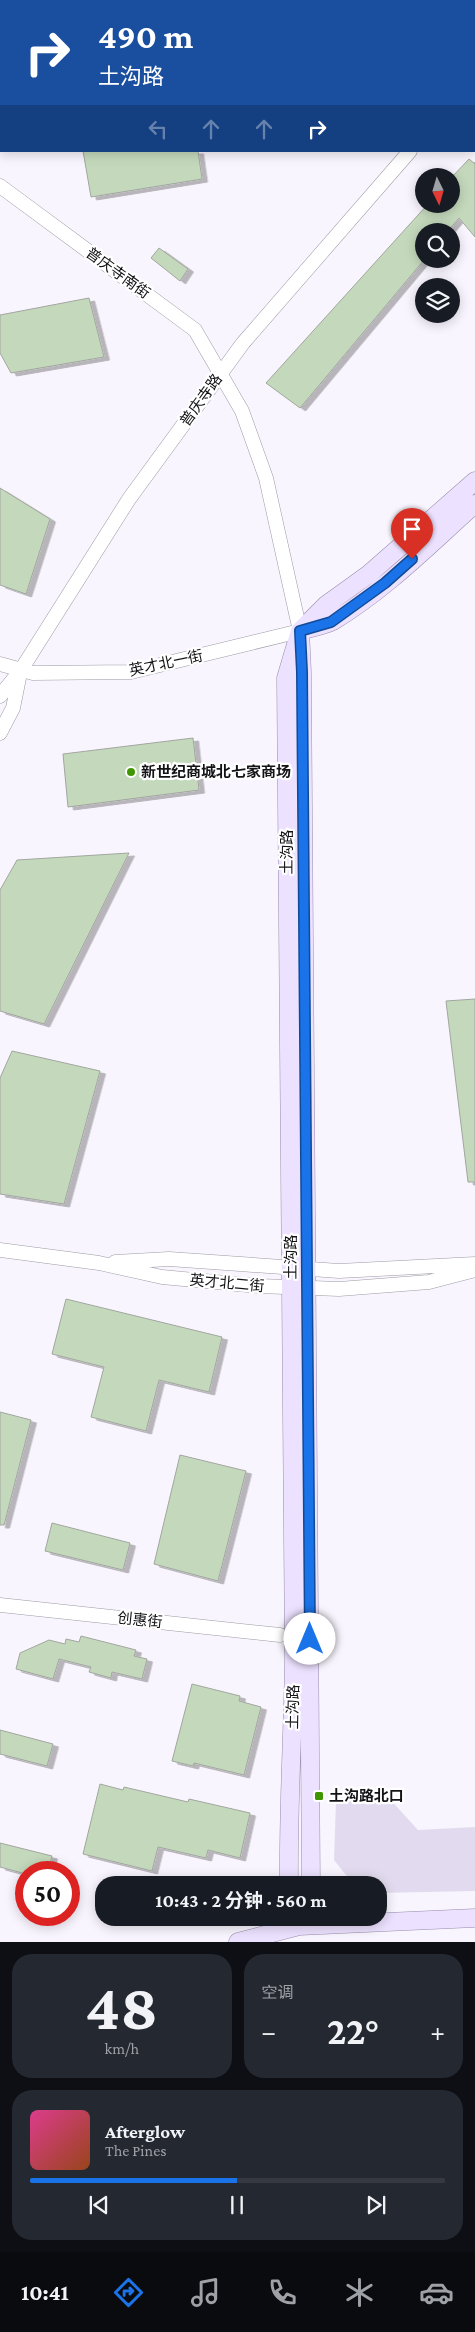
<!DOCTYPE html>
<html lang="zh">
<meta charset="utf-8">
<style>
:root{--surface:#171b24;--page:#242831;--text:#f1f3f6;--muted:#9ea1a6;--line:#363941;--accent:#1a73e8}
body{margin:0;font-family:"Crimson Pro","Noto Sans SC",serif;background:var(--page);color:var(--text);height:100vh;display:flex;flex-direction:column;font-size:19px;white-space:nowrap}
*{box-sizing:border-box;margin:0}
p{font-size:16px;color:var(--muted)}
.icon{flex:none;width:28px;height:28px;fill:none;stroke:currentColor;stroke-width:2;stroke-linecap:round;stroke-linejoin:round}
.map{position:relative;height:1942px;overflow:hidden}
.details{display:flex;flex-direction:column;gap:12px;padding:12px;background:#0d0f14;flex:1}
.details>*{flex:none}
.banner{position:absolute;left:0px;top:0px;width:475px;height:152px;box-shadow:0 2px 12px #0003;background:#1a4fa0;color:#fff;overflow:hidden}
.needle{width:32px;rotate:175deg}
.tools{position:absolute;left:415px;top:168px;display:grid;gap:10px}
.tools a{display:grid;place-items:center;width:45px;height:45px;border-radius:50%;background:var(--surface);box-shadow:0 2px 12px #0003;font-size:25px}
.speed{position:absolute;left:15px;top:1861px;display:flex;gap:10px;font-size:25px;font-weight:700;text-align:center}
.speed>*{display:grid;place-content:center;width:65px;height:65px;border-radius:50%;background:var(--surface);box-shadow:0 2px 12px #0003;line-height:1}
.speed .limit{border:8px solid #d22;background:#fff;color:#111}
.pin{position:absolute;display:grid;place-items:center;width:42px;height:42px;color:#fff;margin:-51px -21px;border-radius:50% 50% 50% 0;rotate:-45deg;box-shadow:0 0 5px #0007}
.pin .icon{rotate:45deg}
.me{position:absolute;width:55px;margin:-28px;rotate:0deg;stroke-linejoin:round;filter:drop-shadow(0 0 4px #0008)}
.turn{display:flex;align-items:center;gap:18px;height:105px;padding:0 15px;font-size:22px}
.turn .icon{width:65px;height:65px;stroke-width:2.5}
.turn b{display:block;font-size:35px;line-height:42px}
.lanes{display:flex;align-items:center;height:48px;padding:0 15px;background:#0003;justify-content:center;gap:25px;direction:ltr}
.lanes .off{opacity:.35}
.big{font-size:38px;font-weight:700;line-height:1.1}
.details .widget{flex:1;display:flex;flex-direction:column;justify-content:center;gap:8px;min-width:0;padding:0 18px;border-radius:20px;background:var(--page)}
.details .dial{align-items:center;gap:0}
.dial b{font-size:65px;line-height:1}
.song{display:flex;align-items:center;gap:15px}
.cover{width:60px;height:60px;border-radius:8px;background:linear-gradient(135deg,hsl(330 70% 55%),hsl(20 70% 35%))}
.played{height:5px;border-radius:2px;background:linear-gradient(90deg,var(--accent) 50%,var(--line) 50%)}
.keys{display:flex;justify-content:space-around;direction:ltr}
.heat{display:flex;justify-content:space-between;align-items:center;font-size:28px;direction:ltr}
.details .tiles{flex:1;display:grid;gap:12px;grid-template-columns:1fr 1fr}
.widget:last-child{grid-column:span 2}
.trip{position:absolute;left:95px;top:1876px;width:292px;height:50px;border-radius:20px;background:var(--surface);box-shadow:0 2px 12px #0003;font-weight:700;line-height:50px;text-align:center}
.dock{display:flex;height:80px;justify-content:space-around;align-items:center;background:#090b0e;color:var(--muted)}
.dock .icon{width:35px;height:35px}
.dock .selected{color:var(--accent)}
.dock b{font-size:22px;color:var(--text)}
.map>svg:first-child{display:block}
</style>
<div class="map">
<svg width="475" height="1942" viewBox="0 0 475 1942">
<defs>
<filter id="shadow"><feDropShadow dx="5.5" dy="3" stdDeviation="0" flood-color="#0004"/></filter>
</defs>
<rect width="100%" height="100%" fill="#f9f5fe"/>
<path fill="#e2dbef" d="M387 1796 418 1830 475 1827V1891L379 1893V1885H354L334 1860 336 1801Z"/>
<path fill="#c4d9bc" stroke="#a1a69f" filter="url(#shadow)" d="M83 151H198L202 179 91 197Z
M469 159 475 164V237L459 218 448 231H424V260L300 408 266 383 428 204H451V178Z
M159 248 188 269 180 281 151 258Z
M89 298 104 357 11 373 0 353V315Z
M0 488 50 519 26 594 0 585Z
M193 738 199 790 68 807 63 754Z
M129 853 44 1024 0 1011V890L17 860Z
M475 999V1182H468L446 1001Z
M12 1051 100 1071 64 1204 0 1194V1078Z
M66 1299 222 1337 209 1392 159 1380 146 1431 91 1417 104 1367 52 1354Z
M0 1412 31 1420 4 1525H0Z
M180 1455 246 1471 218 1581 154 1564Z
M52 1523 130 1543 123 1570 45 1551Z
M81 1636 136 1650 134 1656 147 1659 142 1679 112 1672 111 1678 89 1672 91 1667 59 1659 53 1679 16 1669 20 1653 49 1640 65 1644 66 1639 79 1642Z
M192 1684 240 1696 239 1701 261 1707 244 1775 194 1763 193 1766 172 1761Z
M0 1730 53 1744 47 1766 0 1754Z
M100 1784 123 1790 124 1787 188 1802 189 1799 250 1813 240 1858 208 1850 206 1858 158 1847 152 1871 83 1854Z
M0 1843 52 1856 48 1872 26 1874 0 1867Z"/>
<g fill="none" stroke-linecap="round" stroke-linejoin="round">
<defs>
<path id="minor" d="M0 186 195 330 242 411 266 478 300 631 131 672 33 673 0 664
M0 696 21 670 129 499 243 343 410 151
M0 733 13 708 20 673
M0 1250 99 1263 162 1277 259 1286 339 1289 429 1282 475 1270
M115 1262 169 1259 339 1271 475 1264
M0 1605 280 1635"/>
<path id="major" d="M338 0 340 1
M380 0 382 1
M474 67 475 68
M474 95 475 96
M474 121H475
M289 1885C288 1809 293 1734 294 1658L286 678 300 631 326 605 369 574 475 481
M311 1885 302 672 300 631C310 628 323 626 333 621 385 590 430 544 475 504
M238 1942 299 1926 475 1918"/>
</defs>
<use href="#minor" stroke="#9e9ba4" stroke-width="15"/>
<use href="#major" stroke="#988cac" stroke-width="19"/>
<use href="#minor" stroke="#fff" stroke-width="14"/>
<use href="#major" stroke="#ece1fe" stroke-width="18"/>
</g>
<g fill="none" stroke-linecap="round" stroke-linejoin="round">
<defs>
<path id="route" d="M310 1639 302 672 300 631 331 622 385 583 412 559"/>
</defs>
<use href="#route" stroke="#114b97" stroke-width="12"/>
<use href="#route" stroke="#1a73e8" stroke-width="9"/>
</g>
<g fill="#409503" stroke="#fff" stroke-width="2">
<circle cx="131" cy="772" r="5"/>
<rect x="314" y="1791" width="10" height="10" rx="2.5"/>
</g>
<g text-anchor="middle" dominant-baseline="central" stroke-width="4.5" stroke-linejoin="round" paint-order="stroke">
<g font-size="15" fill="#131215" stroke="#fff">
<text transform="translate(118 273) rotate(36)">普庆寺南街</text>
<text transform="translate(201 400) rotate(-54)">普庆寺路</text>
<text transform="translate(166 663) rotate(-12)">英才北一街</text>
<text transform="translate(287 852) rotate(-90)">土沟路</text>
<text transform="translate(291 1257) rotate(-90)">土沟路</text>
<text transform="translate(227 1283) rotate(5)">英才北二街</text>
<text transform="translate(140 1620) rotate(6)">创惠街</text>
<text transform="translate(293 1707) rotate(-89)">土沟路</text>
</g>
<g font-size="15" font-weight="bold" fill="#131215" stroke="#fff" text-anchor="start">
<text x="141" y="772">新世纪商城北七家商场</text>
<text x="329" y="1796">土沟路北口</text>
</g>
</g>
</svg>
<div class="tools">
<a><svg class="needle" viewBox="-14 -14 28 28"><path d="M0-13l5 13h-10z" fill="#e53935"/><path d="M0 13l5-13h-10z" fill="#9ea1a6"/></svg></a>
<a><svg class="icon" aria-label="search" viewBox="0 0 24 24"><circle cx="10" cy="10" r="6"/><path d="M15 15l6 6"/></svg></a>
<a><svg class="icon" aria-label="layers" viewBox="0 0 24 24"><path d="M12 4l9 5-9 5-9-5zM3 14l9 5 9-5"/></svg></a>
</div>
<div class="speed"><div class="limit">50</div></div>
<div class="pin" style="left:412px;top:559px;background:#d93025"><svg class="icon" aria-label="arrive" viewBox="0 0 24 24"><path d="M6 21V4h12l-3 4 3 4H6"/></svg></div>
<svg class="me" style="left:310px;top:1639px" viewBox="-20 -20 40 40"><circle r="19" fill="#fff"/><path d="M0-13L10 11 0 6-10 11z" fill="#1a73e8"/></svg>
<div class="trip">10:43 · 2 分钟 · 560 m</div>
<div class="banner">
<div class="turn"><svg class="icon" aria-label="right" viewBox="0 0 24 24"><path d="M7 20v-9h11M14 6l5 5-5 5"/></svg><div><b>490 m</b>土沟路</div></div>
<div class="lanes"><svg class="icon off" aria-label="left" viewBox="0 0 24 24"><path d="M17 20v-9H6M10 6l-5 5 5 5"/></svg><svg class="icon off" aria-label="ahead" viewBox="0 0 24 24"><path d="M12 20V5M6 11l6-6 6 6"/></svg><svg class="icon off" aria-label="ahead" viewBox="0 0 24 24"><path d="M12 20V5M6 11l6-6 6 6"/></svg><svg class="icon" aria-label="right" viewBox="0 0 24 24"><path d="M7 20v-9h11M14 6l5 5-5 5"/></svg></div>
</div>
</div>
<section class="details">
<div class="tiles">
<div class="widget dial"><b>48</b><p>km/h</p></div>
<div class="widget"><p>空调</p>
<div class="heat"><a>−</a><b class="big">22°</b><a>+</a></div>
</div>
<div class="widget">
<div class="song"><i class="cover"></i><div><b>Afterglow</b><p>The Pines</p></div></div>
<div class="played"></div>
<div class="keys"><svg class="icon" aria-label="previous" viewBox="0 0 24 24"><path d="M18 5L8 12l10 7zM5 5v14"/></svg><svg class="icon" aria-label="pause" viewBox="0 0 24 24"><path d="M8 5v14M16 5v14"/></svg><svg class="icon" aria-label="next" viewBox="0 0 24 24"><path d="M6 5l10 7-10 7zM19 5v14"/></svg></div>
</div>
</div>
</section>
<nav class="dock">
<b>10:41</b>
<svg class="icon selected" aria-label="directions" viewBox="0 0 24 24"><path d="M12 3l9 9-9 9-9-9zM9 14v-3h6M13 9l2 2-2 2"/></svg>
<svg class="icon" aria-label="music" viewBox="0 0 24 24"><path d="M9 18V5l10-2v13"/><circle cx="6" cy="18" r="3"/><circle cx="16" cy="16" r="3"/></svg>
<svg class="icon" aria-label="phone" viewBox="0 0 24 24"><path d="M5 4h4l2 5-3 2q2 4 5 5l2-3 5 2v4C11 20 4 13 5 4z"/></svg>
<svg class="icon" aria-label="climate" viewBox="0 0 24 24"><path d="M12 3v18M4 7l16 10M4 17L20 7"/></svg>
<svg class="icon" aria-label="car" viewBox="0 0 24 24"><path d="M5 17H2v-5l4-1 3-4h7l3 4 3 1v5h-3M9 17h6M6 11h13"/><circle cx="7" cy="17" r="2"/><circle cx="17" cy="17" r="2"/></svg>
</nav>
